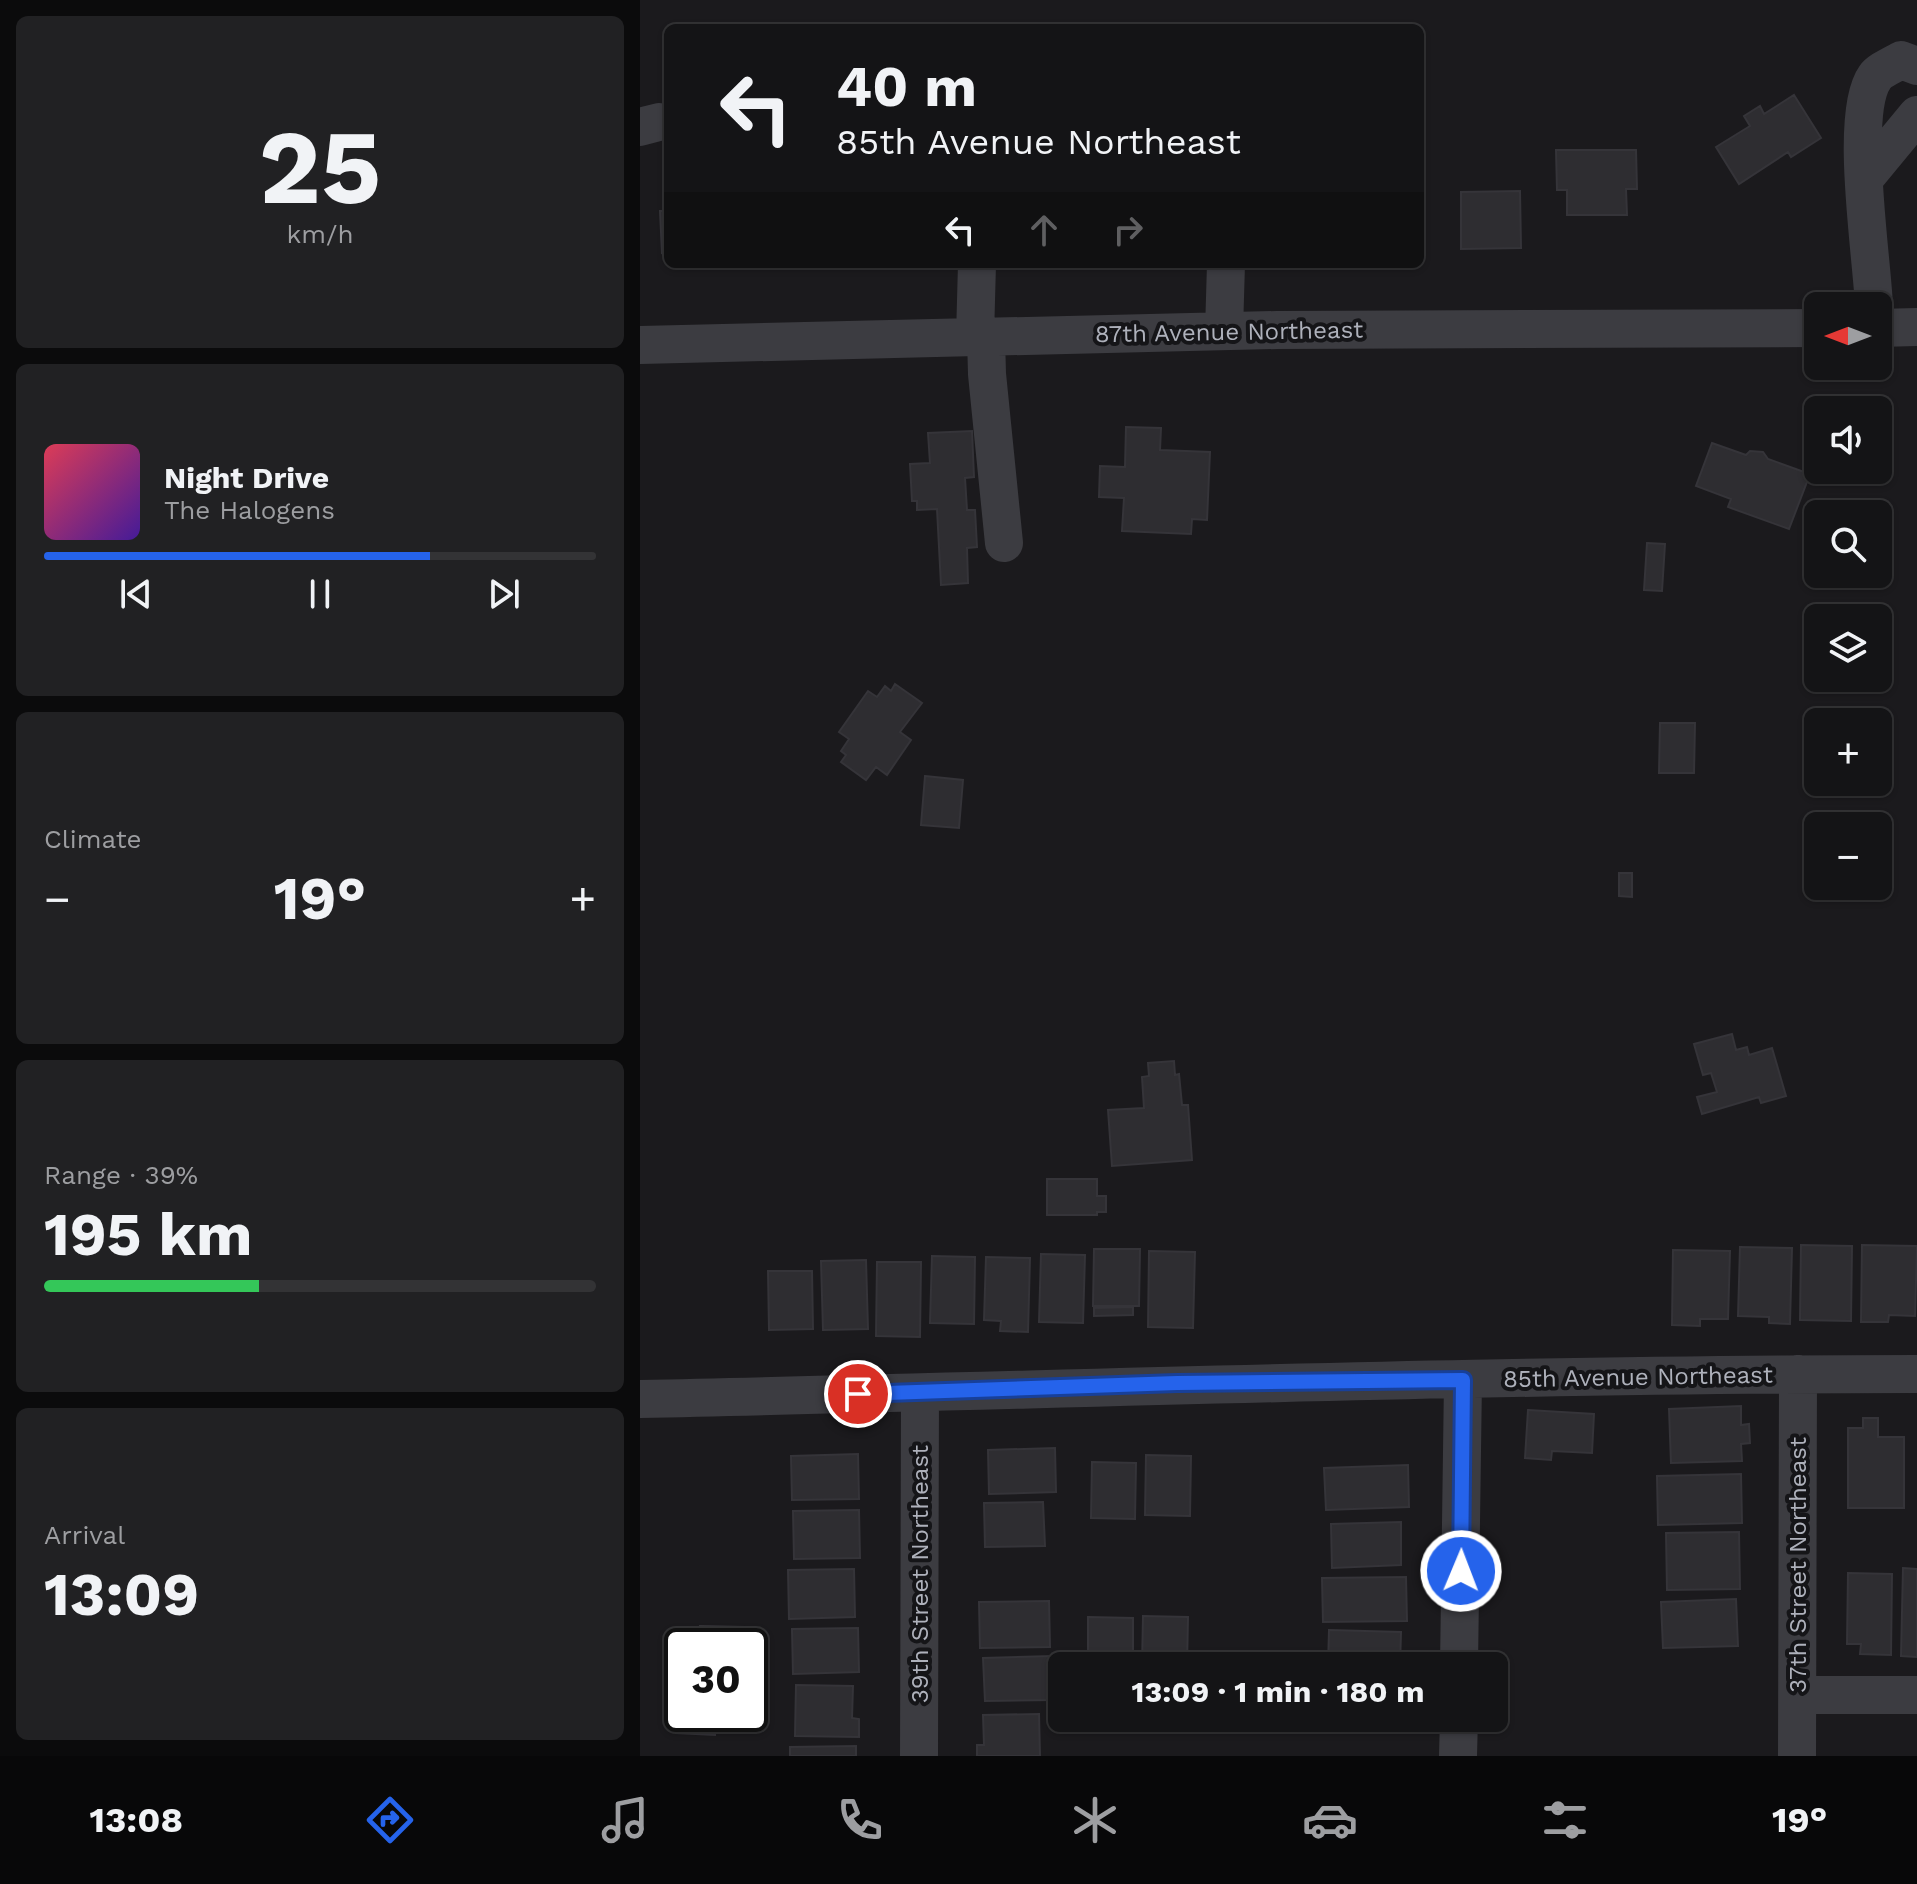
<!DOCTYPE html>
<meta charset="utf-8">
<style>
:root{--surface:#141416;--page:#212123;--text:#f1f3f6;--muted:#9d9ea1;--line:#333335;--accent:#2563eb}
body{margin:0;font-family:"Work Sans",sans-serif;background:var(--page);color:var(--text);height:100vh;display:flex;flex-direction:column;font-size:30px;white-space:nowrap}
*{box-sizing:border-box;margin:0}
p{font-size:26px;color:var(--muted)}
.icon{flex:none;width:44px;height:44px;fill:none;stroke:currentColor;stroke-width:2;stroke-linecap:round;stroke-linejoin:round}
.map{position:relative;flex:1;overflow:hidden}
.panel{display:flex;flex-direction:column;gap:16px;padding:16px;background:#0b0b0c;width:640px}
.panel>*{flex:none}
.guide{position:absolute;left:24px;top:24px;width:760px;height:244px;border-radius:12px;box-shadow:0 2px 6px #0004,0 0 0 2px var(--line);background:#141416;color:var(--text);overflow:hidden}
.needle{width:52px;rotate:270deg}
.buttons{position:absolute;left:1164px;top:292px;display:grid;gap:16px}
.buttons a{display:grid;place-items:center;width:88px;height:88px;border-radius:12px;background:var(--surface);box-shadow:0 2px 6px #0004,0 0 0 2px var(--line);font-size:40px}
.speed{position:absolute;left:24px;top:1628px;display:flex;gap:16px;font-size:40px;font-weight:700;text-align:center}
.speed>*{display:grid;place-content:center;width:104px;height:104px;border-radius:50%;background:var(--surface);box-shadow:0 2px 6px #0004,0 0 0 2px var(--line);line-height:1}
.speed .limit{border:4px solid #111;border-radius:12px;background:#fff;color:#111}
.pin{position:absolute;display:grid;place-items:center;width:68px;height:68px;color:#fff;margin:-34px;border:4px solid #fff;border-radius:50%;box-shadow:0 2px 8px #0007}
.me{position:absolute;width:88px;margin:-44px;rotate:1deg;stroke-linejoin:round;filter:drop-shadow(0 0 6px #0008)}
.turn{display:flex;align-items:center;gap:28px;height:168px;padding:0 40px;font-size:36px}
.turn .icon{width:104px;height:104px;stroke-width:2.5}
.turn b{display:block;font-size:56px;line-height:68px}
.lanes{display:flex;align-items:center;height:76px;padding:0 40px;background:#0003;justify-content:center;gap:40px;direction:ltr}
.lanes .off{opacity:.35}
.big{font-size:60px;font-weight:700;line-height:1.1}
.panel .card{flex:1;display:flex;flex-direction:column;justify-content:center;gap:12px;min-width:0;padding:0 28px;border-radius:12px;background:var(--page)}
.panel .dial{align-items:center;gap:0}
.dial b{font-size:104px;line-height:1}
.song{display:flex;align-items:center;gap:24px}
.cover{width:96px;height:96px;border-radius:12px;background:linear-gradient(135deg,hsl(350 70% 55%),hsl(260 70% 35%))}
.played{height:8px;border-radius:4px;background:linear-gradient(90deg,var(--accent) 70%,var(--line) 70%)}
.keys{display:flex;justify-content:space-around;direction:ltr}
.heat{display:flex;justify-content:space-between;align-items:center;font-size:44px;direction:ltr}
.charge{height:12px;border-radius:6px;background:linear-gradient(90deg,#34c759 39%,var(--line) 0)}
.trip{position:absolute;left:408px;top:1652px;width:460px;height:80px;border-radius:12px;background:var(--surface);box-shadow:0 2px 6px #0004,0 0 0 2px var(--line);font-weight:700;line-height:80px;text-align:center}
.tabs{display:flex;height:128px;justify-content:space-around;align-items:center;background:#080809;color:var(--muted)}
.tabs .icon{width:56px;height:56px}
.tabs .current{color:var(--accent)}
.tabs b{font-size:36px;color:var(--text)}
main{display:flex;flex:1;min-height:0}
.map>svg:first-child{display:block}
</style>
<main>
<section class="panel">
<div class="card dial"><b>25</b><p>km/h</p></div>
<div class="card">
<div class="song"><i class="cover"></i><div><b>Night Drive</b><p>The Halogens</p></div></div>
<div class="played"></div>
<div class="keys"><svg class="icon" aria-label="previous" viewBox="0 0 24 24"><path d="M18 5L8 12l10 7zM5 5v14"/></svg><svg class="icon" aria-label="pause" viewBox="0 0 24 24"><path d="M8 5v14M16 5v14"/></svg><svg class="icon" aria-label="next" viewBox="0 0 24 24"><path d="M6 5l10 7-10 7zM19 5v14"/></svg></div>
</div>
<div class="card"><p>Climate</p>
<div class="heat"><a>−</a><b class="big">19°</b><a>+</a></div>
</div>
<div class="card"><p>Range · 39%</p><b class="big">195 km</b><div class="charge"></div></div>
<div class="card"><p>Arrival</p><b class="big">13:09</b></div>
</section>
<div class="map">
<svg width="1277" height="1756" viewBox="0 0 1277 1756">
<rect width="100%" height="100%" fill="#1b1a1d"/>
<path fill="#2e2d31" stroke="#353439" stroke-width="2" d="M1154 95 1181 138 1151 157 1148 152 1099 184 1076 147 1110 126 1104 116 1120 106 1124 114Z
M916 150H996L997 189H986L987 215H927V190H917Z
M880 191 881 248 821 249V192Z
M20 211H28V252L22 253Z
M486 427 521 428 520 450 570 452 567 520 552 519 551 534 482 531 484 498 459 497 460 466 485 467Z
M332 431 334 477 325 478 327 510H335L337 547 327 548 328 583 301 585 297 509 277 510V501H272L270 464 290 463 288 433Z
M1072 443 1106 455 1110 451 1123 452 1128 459 1170 474 1149 529 1088 507 1091 499 1056 486Z
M1007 543 1025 544 1022 591 1004 590Z
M255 684 282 703 260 732 271 740 247 775 236 767 226 780 201 762 206 755 201 751 209 739 199 732 228 691 237 697 245 686 251 691Z
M1020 723H1055L1054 773H1019Z
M285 776 323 780 319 828 281 825Z
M979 873H992V897L979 896Z
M1092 1034 1096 1050 1107 1047 1109 1055 1132 1048 1146 1096 1121 1103 1119 1097 1062 1114 1057 1097 1077 1092 1071 1073 1063 1075 1054 1044Z
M534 1061 535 1075 539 1074 542 1105H548L552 1160 472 1166 468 1110 504 1108 502 1077 509 1076 508 1063Z
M407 1179H457V1196H466V1212H457V1215H407Z
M1161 1245 1212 1246 1211 1321 1160 1320Z
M1222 1245 1277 1246 1275 1316 1249 1315 1248 1322H1221Z
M1100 1247 1152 1248 1150 1324 1129 1323V1317L1098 1316Z
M454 1249H500L499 1306H453Z
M1033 1250 1090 1251 1088 1319H1060V1326L1032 1325Z
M509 1251 555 1252 553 1328 508 1327Z
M401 1254 445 1255 443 1323 399 1322Z
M292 1256 335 1257 334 1324 290 1323Z
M346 1257 390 1258 388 1332 360 1331 361 1321 344 1320Z
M226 1260 228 1329 183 1330 181 1261Z
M237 1262H281L280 1337 236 1336Z
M128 1271H172L173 1329 129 1330Z
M493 1307V1315L454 1316V1308Z
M1101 1406V1425L1109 1424 1110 1443 1101 1444 1102 1461 1031 1463 1029 1409Z
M888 1410 954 1414 952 1453 912 1451 911 1460 885 1458Z
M1223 1418H1238V1437H1264V1508H1208V1428H1223Z
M415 1448 416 1492 349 1494 348 1450Z
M218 1454 219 1499 152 1500 151 1456Z
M506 1455 551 1456 550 1516 505 1515Z
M452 1462 496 1463 495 1519 451 1518Z
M768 1465 769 1507 686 1510 684 1468Z
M1101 1474 1102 1523 1018 1525 1017 1476Z
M403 1502 405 1546 345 1547 344 1503Z
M219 1510 220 1558 154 1559 153 1511Z
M761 1522V1565L692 1568 691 1524Z
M1099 1532 1100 1589 1027 1590 1026 1533Z
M1263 1568 1277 1569V1657L1261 1656Z
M214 1569 215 1617 149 1619 148 1570Z
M1208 1573 1252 1574 1251 1655 1220 1654 1221 1644H1207Z
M766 1577 767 1621 683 1622 682 1578Z
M1096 1599 1098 1646 1023 1648 1021 1602Z
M409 1601 410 1647 340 1648 339 1602Z
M503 1616 548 1617 547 1666H502Z
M448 1617 493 1618V1666H448Z
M60 1626 104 1627 103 1646H60Z
M218 1628 219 1672 153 1674 152 1629Z
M689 1630 761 1632 760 1666H688Z
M412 1656 413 1700 345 1701 343 1658Z
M156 1685 213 1686 212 1718 219 1719V1737L155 1736Z
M38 1706H42V1714H85L84 1730H75V1735L36 1733Z
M399 1714 400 1756H337V1745H344L343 1715Z
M216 1746V1756H150V1747Z"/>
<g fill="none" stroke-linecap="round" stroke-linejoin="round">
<path stroke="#3c3c41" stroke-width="38" d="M0 127 19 122
M1225 178 1277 115
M1234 306C1232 257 1209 113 1235 77 1240 70 1253 65 1261 60L1277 66
M1238 328 1277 327
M584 331 586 264
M335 337 337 264
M346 337 347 374 364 543
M0 345 637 330 1178 328
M0 1399C426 1390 851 1374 1277 1374
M819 1666 823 1380
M1158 1695H1277
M279 1756 280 1393
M818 1756 819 1718
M1157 1756 1158 1374"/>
</g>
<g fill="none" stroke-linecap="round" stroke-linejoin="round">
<defs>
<path id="route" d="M218 1394 537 1383 823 1380 821 1571"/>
</defs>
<use href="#route" stroke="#184099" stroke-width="20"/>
<use href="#route" stroke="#2563eb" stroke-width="14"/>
</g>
<g text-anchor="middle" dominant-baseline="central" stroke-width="8" stroke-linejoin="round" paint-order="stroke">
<g font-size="24" fill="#aeb1bb" stroke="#151518">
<text transform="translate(589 332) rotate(-1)">87th Avenue Northeast</text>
<text transform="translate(998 1377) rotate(-1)">85th Avenue Northeast</text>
<text transform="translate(1158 1565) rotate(-90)">37th Street Northeast</text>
<text transform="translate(280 1574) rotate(-90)">39th Street Northeast</text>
</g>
</g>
</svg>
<div class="buttons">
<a><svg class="needle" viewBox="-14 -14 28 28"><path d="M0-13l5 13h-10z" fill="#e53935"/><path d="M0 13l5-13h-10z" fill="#9d9ea1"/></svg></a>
<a><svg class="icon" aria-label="sound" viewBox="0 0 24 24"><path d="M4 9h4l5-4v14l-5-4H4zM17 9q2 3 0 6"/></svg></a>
<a><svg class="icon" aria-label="search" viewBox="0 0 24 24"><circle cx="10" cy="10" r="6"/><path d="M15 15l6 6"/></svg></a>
<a><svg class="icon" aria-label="layers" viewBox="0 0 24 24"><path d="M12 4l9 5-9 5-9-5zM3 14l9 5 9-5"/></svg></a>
<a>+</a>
<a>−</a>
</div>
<div class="speed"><div class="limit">30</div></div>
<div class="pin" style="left:218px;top:1394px;background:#d93025"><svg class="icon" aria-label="arrive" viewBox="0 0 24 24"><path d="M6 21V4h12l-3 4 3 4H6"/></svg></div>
<svg class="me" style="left:821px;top:1571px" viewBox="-20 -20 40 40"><circle r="17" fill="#2563eb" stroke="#fff" stroke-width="3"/><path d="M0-11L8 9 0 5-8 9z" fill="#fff"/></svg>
<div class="trip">13:09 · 1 min · 180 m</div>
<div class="guide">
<div class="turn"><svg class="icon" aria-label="left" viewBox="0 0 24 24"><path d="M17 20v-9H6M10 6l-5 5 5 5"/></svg><div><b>40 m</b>85th Avenue Northeast</div></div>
<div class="lanes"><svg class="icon" aria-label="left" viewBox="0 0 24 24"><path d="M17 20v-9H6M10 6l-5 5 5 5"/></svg><svg class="icon off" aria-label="ahead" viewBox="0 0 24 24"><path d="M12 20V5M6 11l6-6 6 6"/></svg><svg class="icon off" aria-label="right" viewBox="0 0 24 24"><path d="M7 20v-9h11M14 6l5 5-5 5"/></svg></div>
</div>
</div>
</main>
<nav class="tabs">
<b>13:08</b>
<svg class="icon current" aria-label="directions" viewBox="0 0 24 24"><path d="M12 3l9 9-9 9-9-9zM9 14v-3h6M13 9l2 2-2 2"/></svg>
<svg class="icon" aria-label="music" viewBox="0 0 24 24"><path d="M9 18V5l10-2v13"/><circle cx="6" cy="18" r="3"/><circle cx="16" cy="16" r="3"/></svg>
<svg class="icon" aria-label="phone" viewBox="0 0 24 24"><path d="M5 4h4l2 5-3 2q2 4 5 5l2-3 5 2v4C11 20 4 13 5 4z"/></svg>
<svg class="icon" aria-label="climate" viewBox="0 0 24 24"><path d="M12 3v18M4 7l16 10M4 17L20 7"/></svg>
<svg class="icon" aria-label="car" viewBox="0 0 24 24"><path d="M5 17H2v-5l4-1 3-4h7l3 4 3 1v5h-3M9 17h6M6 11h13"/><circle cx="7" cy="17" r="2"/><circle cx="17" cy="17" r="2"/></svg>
<svg class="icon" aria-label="filters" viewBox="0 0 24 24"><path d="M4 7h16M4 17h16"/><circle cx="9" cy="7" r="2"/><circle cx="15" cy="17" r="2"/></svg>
<b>19°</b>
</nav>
